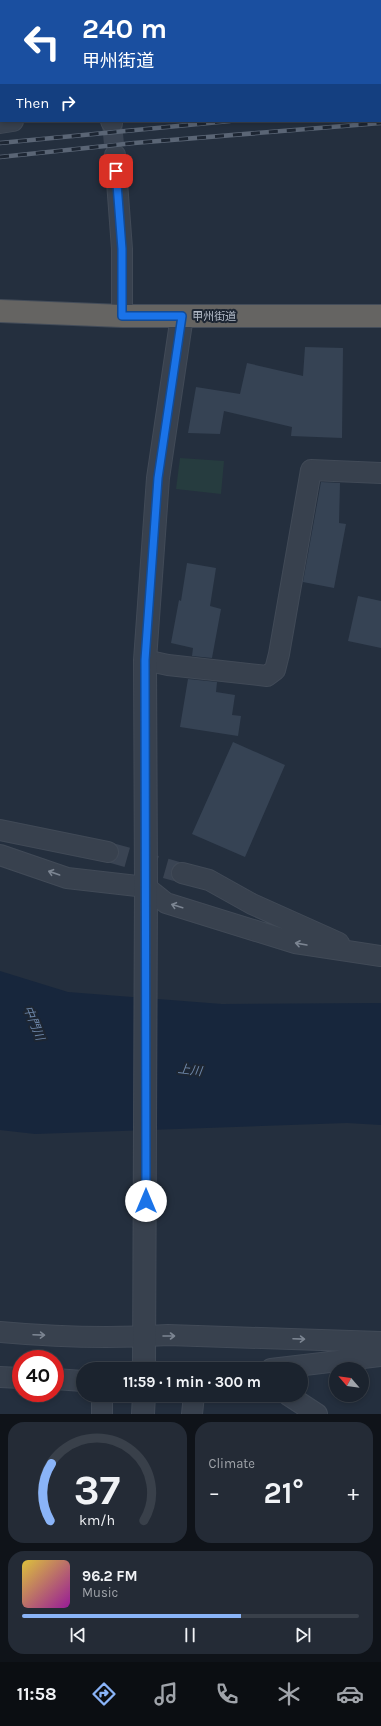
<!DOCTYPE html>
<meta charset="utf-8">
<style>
:root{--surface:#1b232e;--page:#242b36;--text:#f1f3f6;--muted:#a0a4aa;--line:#39404a;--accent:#8ab4f8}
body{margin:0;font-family:Karla,"Noto Sans JP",sans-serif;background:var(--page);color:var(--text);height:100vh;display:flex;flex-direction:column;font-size:15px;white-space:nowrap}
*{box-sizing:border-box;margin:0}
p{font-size:13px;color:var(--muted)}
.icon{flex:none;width:22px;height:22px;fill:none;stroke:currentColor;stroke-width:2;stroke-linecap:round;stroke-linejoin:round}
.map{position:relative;height:1414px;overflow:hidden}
.panel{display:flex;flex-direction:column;gap:8px;padding:8px;background:#0f1319;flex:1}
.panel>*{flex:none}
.guide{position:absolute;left:0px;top:0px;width:381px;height:122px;box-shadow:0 2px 6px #0003,0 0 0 1px var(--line);background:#1a4fa0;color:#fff;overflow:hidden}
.needle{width:26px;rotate:298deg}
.fabs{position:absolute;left:329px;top:1362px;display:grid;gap:8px}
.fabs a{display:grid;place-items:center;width:40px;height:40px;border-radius:50%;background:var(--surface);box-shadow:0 2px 6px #0003,0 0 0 1px var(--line);font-size:20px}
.speed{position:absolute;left:12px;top:1350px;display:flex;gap:8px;font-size:20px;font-weight:700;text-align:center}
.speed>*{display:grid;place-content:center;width:52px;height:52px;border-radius:50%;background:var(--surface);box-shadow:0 2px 6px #0003,0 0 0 1px var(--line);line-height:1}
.speed .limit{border:6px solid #d22;background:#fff;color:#111}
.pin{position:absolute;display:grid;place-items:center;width:34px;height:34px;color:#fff;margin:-17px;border-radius:8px;box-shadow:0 2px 6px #0006}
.me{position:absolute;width:44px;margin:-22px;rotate:0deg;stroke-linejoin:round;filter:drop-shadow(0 0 3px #0008)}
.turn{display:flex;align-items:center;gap:14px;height:84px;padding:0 16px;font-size:18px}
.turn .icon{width:52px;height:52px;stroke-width:2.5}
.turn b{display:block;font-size:28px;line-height:34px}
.then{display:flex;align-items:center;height:38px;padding:0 16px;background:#0003;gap:8px;font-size:15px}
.big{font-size:30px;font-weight:700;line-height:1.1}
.panel .widget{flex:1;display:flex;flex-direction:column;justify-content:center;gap:6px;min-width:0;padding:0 14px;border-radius:16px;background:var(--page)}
.panel .dial{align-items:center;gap:0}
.dial svg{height:104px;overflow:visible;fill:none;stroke:var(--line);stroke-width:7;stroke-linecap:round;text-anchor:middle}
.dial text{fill:var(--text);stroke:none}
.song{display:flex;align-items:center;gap:12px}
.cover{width:48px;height:48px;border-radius:6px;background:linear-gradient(135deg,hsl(50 70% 55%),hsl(300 70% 35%))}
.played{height:4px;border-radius:2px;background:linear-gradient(90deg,var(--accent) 65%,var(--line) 65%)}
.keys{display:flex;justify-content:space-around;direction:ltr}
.heat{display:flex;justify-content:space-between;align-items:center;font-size:22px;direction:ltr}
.panel .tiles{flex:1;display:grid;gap:8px;grid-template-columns:1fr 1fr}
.widget:last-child{grid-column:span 2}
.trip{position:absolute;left:76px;top:1362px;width:232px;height:40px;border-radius:20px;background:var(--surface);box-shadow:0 2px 6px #0003,0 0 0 1px var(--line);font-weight:700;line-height:40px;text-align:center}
.tabs{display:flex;height:64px;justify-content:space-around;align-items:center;background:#0b0e12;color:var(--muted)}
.tabs .icon{width:28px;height:28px}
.tabs .selected{color:var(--accent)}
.tabs b{font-size:18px;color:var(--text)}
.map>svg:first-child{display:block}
</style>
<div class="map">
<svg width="381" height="1414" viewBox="0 0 381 1414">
<rect width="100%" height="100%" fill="#242f3e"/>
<path fill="#263c3f" d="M180 458 224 461 221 494 176 489Z"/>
<path fill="#17263c" d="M0 971 68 992 222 1004 381 1003V1125L347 1123 35 1134 0 1130Z"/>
<path fill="#364354" d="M305 347 343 348 342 438 291 436 292 427 224 411 220 434 188 433 196 387 240 394 247 363 303 376Z
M321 482 340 483 339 523 346 524 334 588 303 582Z
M187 563 216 568 210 606 221 609 212 658 192 656 193 648 171 643 179 600 181 601Z
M358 596 381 601V648L348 641Z
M188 679 217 682 216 692 235 695 232 715 241 716 238 736 180 727Z
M233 742 285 765 245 857 192 834Z"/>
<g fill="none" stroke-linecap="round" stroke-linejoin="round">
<path stroke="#3a4453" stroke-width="20" stroke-dasharray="20 10" stroke-linecap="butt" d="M112 123 115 155
M108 852 182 873"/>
<defs>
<path id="minor" d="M111 1V0
M111 121 112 123
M0 123 13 121
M115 155 122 249V316
M145 660 168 665 267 676 275 670 279 654 311 470 381 473
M0 830 108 852
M0 855 67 878 146 887 166 903 295 943 381 956
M182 873 209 880 252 904 339 943
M0 1332C55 1337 112 1339 168 1335L381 1342
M271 1369 381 1356
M0 1377 21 1378
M55 1379 83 1381
M288 1395 317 1414
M102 1414V1395
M192 1414 194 1395"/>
<path id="tertiary" d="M144 1369 146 887 145 660 158 478 182 316
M143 1414 144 1395"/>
<path id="trunk" d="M0 311 122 316H381"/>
</defs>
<use href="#minor" stroke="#414a57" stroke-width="22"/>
<use href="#tertiary" stroke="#414a57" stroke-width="24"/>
<use href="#trunk" stroke="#434c59" stroke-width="24"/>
<use href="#minor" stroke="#38414e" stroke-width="20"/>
<use href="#tertiary" stroke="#38414e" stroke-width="22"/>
<use href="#trunk" stroke="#656462" stroke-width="22"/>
<defs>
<path id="rail" d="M380 108H381
M0 143 230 121
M0 157 134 143 381 123"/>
</defs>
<use href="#rail" stroke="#5a6575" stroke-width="4.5"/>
<use href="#rail" stroke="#1d2633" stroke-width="3" stroke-dasharray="9" stroke-linecap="butt"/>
</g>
<defs><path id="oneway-shaft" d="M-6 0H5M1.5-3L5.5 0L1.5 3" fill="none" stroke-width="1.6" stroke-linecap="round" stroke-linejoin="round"/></defs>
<g stroke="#7c8592">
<use href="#oneway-shaft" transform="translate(54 873) rotate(-161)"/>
<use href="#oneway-shaft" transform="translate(177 906) rotate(-163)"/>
<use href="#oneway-shaft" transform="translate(301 944) rotate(-170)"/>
<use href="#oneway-shaft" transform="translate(39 1335) rotate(2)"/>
<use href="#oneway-shaft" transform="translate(169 1336)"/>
<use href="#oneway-shaft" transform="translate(299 1339) rotate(2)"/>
</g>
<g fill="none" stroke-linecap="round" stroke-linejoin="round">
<defs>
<path id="route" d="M116 171 122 249V316H182L158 478 145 660 146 1201"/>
</defs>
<use href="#route" stroke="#114b97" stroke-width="10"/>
<use href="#route" stroke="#1a73e8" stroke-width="7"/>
</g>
<g text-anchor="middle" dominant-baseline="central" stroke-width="4" stroke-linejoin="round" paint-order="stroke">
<g font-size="11" fill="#b4bcc9" stroke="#1d2633">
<text x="214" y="316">甲州街道</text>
</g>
<g font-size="12" font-style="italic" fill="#6d86a8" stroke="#1d2633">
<text transform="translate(34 1023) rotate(68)">中門川</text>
<text transform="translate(190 1070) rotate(7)">上川</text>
</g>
</g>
</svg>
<div class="fabs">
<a><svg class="needle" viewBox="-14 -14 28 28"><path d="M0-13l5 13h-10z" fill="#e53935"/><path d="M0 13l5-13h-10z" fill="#a0a4aa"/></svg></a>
</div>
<div class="speed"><div class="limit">40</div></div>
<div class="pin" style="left:116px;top:171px;background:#d93025"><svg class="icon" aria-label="arrive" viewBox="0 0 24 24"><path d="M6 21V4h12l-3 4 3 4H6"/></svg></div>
<svg class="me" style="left:146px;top:1201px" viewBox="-20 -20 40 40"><circle r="19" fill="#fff"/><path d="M0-13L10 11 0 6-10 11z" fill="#1a73e8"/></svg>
<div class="trip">11:59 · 1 min · 300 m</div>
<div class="guide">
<div class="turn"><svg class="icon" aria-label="left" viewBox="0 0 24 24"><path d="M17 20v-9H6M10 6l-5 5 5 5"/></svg><div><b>240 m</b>甲州街道</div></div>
<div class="then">Then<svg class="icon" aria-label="right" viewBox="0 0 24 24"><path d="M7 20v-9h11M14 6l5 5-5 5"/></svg></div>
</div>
</div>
<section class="panel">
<div class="tiles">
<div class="widget dial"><svg viewBox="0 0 100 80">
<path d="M14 69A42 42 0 1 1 86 69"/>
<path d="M14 69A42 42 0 0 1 15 25" stroke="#8ab4f8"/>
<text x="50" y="56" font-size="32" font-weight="700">37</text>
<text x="50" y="72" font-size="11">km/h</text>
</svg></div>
<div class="widget"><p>Climate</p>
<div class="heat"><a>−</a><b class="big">21°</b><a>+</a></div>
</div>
<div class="widget">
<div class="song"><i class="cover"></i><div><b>96.2 FM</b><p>Music</p></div></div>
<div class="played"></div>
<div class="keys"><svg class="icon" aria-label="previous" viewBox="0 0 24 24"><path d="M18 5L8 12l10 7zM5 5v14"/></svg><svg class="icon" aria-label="pause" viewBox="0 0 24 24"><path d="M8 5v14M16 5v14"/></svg><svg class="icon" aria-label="next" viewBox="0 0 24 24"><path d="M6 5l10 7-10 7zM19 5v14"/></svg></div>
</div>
</div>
</section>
<nav class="tabs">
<b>11:58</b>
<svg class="icon selected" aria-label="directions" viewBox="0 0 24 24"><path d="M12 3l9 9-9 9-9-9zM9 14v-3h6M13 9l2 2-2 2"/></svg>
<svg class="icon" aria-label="music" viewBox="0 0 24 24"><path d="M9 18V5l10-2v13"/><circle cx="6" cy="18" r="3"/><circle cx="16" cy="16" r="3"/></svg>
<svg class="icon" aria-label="phone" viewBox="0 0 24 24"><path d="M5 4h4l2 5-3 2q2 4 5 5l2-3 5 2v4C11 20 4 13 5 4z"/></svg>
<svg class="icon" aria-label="climate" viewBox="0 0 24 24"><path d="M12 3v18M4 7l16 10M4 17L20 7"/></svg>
<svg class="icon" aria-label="car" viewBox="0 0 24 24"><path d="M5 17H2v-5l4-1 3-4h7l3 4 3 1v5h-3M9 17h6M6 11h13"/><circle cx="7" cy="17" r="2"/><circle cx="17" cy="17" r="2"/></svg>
</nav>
